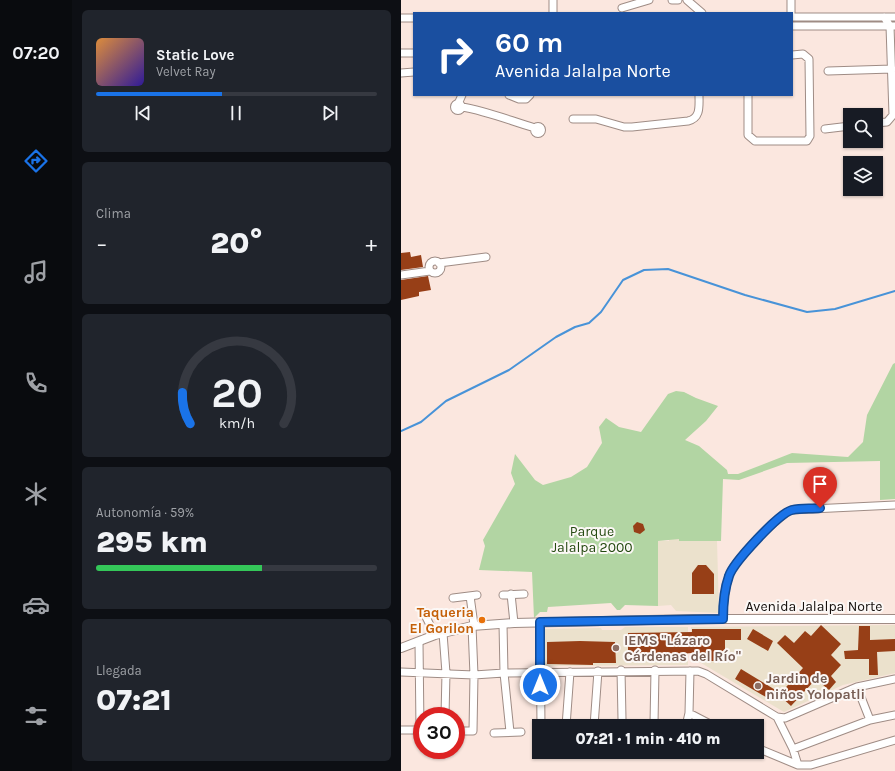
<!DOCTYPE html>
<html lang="es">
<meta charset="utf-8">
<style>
:root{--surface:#171b24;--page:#20242c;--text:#f1f3f6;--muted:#9ea1a6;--line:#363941;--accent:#1a73e8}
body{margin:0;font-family:Karla,sans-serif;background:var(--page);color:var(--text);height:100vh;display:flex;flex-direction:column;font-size:15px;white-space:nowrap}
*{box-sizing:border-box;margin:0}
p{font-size:13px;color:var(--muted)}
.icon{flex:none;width:22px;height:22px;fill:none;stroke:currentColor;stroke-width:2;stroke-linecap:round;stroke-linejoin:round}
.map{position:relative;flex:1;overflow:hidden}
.panel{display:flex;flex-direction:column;gap:10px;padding:10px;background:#0d0f14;width:329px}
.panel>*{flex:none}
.guide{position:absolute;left:12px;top:12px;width:380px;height:84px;border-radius:0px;box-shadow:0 1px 3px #0004;background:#1a4fa0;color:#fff;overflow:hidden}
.controls{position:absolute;left:442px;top:108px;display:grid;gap:8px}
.controls a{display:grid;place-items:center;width:40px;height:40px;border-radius:0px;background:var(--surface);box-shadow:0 1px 3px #0004;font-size:20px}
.speed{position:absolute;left:12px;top:707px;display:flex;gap:8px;font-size:20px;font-weight:700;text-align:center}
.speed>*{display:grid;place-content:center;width:52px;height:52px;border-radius:50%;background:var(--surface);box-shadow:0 1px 3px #0004;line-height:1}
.speed .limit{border:6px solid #d22;background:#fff;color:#111}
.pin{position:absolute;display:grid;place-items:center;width:34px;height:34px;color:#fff;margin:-41px -17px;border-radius:50% 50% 50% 0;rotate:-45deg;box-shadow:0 0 4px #0007}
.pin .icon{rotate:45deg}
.me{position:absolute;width:44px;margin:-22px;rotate:0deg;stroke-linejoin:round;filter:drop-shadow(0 0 3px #0008)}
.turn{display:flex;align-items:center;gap:14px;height:84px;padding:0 16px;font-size:18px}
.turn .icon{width:52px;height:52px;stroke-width:2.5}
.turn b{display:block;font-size:28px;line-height:34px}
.big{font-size:30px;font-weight:800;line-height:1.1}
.panel .tile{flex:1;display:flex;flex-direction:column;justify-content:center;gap:6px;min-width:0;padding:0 14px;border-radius:6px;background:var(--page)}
.panel .dial{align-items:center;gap:0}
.dial svg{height:104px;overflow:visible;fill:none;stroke:var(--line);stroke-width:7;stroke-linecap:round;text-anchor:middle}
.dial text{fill:var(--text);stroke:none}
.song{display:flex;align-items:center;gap:12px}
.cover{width:48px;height:48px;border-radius:6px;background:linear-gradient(135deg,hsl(30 70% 55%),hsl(250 70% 35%))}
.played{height:4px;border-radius:2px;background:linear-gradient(90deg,var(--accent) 45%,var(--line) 45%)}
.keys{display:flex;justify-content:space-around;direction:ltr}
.heat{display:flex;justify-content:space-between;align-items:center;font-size:22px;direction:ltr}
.charge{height:6px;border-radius:3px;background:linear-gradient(90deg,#34c759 59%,var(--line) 0)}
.trip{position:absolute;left:131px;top:719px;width:232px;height:40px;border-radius:0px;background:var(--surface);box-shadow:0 1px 3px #0004;font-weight:800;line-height:40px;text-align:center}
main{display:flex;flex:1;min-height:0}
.dock{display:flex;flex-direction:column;width:72px;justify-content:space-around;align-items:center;background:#090b0e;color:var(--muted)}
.dock .icon{width:28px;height:28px}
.dock .on{color:var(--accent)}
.dock b{font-size:18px;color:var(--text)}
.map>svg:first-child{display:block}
</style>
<main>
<nav class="dock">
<b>07:20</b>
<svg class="icon on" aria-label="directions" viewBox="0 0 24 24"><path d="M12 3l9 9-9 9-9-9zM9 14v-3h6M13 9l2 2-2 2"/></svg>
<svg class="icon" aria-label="music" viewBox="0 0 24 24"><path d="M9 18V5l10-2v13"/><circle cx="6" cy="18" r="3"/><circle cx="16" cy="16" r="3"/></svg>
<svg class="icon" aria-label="phone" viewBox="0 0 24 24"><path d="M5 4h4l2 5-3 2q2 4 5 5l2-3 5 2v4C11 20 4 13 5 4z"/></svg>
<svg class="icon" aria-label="climate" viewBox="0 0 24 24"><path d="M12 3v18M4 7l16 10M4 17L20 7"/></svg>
<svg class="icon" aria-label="car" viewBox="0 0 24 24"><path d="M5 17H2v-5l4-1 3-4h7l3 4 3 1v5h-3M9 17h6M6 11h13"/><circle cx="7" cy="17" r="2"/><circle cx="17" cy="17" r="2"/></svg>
<svg class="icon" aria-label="filters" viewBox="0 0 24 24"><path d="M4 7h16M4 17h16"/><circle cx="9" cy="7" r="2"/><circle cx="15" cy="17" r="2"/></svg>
</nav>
<section class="panel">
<div class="tile">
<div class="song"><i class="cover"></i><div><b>Static Love</b><p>Velvet Ray</p></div></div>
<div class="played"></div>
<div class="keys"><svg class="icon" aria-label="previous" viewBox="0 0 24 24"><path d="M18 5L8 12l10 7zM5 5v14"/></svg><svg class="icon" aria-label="pause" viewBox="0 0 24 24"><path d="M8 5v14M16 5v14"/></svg><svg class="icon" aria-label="next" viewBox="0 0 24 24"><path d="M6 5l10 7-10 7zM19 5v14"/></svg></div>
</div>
<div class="tile"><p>Clima</p>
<div class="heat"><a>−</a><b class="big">20°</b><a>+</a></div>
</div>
<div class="tile dial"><svg viewBox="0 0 100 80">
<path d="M14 69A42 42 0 1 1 86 69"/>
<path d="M14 69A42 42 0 0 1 8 45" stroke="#1a73e8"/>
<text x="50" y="56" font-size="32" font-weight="700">20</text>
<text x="50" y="72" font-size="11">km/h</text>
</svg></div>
<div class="tile"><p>Autonomía · 59%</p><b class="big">295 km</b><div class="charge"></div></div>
<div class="tile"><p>Llegada</p><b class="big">07:21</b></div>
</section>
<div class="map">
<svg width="494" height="771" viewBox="0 0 494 771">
<rect width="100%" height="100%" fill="#fbe7df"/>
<path fill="#ebe1cc" d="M268 539H278V541H316L318 613 275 611 270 605 257 606V541H268Z
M494 625V673L442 685 383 712 300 663 290 661V627Z
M224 627H287V665L143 666V629L200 628 201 630H220Z"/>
<path fill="#b2d5a3" d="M494 363V499L479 500V461L386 463 338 480 322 479 320 541H278V539L257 541V606L224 605 219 610H216L210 603 147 607 146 612H139L133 618 131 572 78 570 84 546 82 540 114 484 110 473 114 454 134 480 142 485 170 477 186 467 201 443 198 427 205 418 218 427 240 432 267 394 275 391 283 392 295 398 317 406 305 421 284 440 298 446 326 470 327 474H337L391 453 447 457 462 442 466 415 492 364Z"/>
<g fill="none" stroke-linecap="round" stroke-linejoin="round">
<path stroke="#4893d8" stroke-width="2" d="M0 431 20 422 45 401 108 370 155 337 174 327 188 323 200 312 222 280 243 270 267 269 344 295 406 312 434 309 494 291"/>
</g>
<path fill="#973f17" d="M9 252 10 257 20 255 22 267 0 270V253Z
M27 276 30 290 18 292V296L0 300V280Z
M236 522 242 524 244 530 239 534 233 532 232 526Z
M297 565H305L313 574V594H291V573Z
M420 625 440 644 430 655 440 665 430 676 435 682 428 690 415 679 390 706 378 695 402 668 376 643 384 635 393 643 404 631 410 636Z
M458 626H469V640L494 639V651L476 652 477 675H468V659H444L443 651 457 650Z
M291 629H340V640H324V661H291V653L255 656V654L227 653V633L291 632Z
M352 629 372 641 367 651 346 639Z
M179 641 214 642 215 663H192V665L146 664V642Z
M340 669 376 691 370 700 334 679Z"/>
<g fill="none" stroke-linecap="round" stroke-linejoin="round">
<defs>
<path id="minor" d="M271 0H277
M286 0 301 13
M221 8 248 0
M152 13V0
M390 13V0
M391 17H494
M0 18H13
M391 26H494
M0 53H13
M427 71 491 69
M0 73 13 72
M108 95 118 99H125L129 95
M347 95V135L354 141H406L409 136 408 59 402 54 391 55
M53.5 107a3.5 3.5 0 1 1 7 0a3.5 3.5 0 1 1-7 0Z
M57 104 61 95
M61 107C86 111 110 121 134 128
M172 119H195L223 127H231L287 121C300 118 298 106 298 95
M475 123 486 122 492 115 489 26 483 17
M133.5 130a3.5 3.5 0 1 1 7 0a3.5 3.5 0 1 1-7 0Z
M424 129 449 126
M28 267a6 6 0 1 1 12 0a6 6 0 1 1-12 0Z
M38 263 85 257
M0 275 29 271
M110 594 113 623
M102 595 123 594
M69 596 73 625
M52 598 76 595
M22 611 34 635
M322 619C322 604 323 590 328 576 334 559 370 524 385 513L390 510 494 505
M139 622 140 726
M102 624 103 673 109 732
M42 633 45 673 44 716
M18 642 19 730
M0 672 73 675 103 673 297 671 305 674 376 717 384 718 456 687 494 679
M456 687 469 720
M288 713 313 726
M376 717 392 749 397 765
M253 724 254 670
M165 726 169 672
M193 726 197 671
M220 726 221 719 220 670
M285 726 288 713 289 671
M0 730H21
M55 731H72L73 675 71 626
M93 733 120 732
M356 748 397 765H410L494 740
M392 749 469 720 494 715"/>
<path id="tertiary" d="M0 648 34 635 71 626 113 623 292 619H494"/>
</defs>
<use href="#minor" stroke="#9f8c85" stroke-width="9"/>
<use href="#tertiary" stroke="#9f8c85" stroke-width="10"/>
<use href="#minor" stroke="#fff" stroke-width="7"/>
<use href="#tertiary" stroke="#fff" stroke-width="8"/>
</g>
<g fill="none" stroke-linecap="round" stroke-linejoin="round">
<defs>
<path id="route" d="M139 685V622L322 619C322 604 323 590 328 576 332 563 378 513 391 510 400 508 410 509 419 508"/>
</defs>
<use href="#route" stroke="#114b97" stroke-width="10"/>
<use href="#route" stroke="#1a73e8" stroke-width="7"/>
</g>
<circle fill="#e8710a" stroke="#fcf8f6" stroke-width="1.5" cx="81" cy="620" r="4"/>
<g fill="#8d6e63" stroke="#fcf8f6" stroke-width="1.5">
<circle cx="215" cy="648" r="4"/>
<circle cx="357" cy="686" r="4"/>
</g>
<g text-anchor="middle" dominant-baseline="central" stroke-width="4" stroke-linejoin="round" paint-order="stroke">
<g font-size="14" fill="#254a11" stroke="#fcf8f6">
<text x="191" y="531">Parque<tspan x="191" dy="16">Jalalpa 2000</tspan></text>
</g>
<g font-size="14" fill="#150f0c" stroke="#fcf8f6">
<text x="413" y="606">Avenida Jalalpa Norte</text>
</g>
<g font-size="14" font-weight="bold" fill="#c56008" stroke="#fcf8f6" text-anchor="end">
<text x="73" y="612">Taqueria<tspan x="73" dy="16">El Gorilon</tspan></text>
</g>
<g font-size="14" font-weight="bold" fill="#785e54" stroke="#fcf8f6" text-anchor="start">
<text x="223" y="640">IEMS "Lázaro<tspan x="223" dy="16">Cárdenas del Río"</tspan></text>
<text x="365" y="678">Jardin de<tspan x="365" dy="16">niños Yolopatli</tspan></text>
</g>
</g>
</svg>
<div class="controls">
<a><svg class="icon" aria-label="search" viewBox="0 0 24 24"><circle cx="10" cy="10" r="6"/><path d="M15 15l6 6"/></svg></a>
<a><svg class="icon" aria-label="layers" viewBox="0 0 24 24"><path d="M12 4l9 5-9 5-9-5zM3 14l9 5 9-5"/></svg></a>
</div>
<div class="speed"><div class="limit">30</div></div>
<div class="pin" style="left:419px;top:508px;background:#d93025"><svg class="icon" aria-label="arrive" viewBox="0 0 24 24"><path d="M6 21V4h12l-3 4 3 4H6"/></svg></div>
<svg class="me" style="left:139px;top:685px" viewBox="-20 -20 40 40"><circle r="17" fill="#1a73e8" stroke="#fff" stroke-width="3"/><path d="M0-11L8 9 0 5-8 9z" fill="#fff"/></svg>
<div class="trip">07:21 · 1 min · 410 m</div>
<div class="guide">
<div class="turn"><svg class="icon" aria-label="right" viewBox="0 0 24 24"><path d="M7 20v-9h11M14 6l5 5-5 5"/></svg><div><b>60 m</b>Avenida Jalalpa Norte</div></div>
</div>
</div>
</main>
